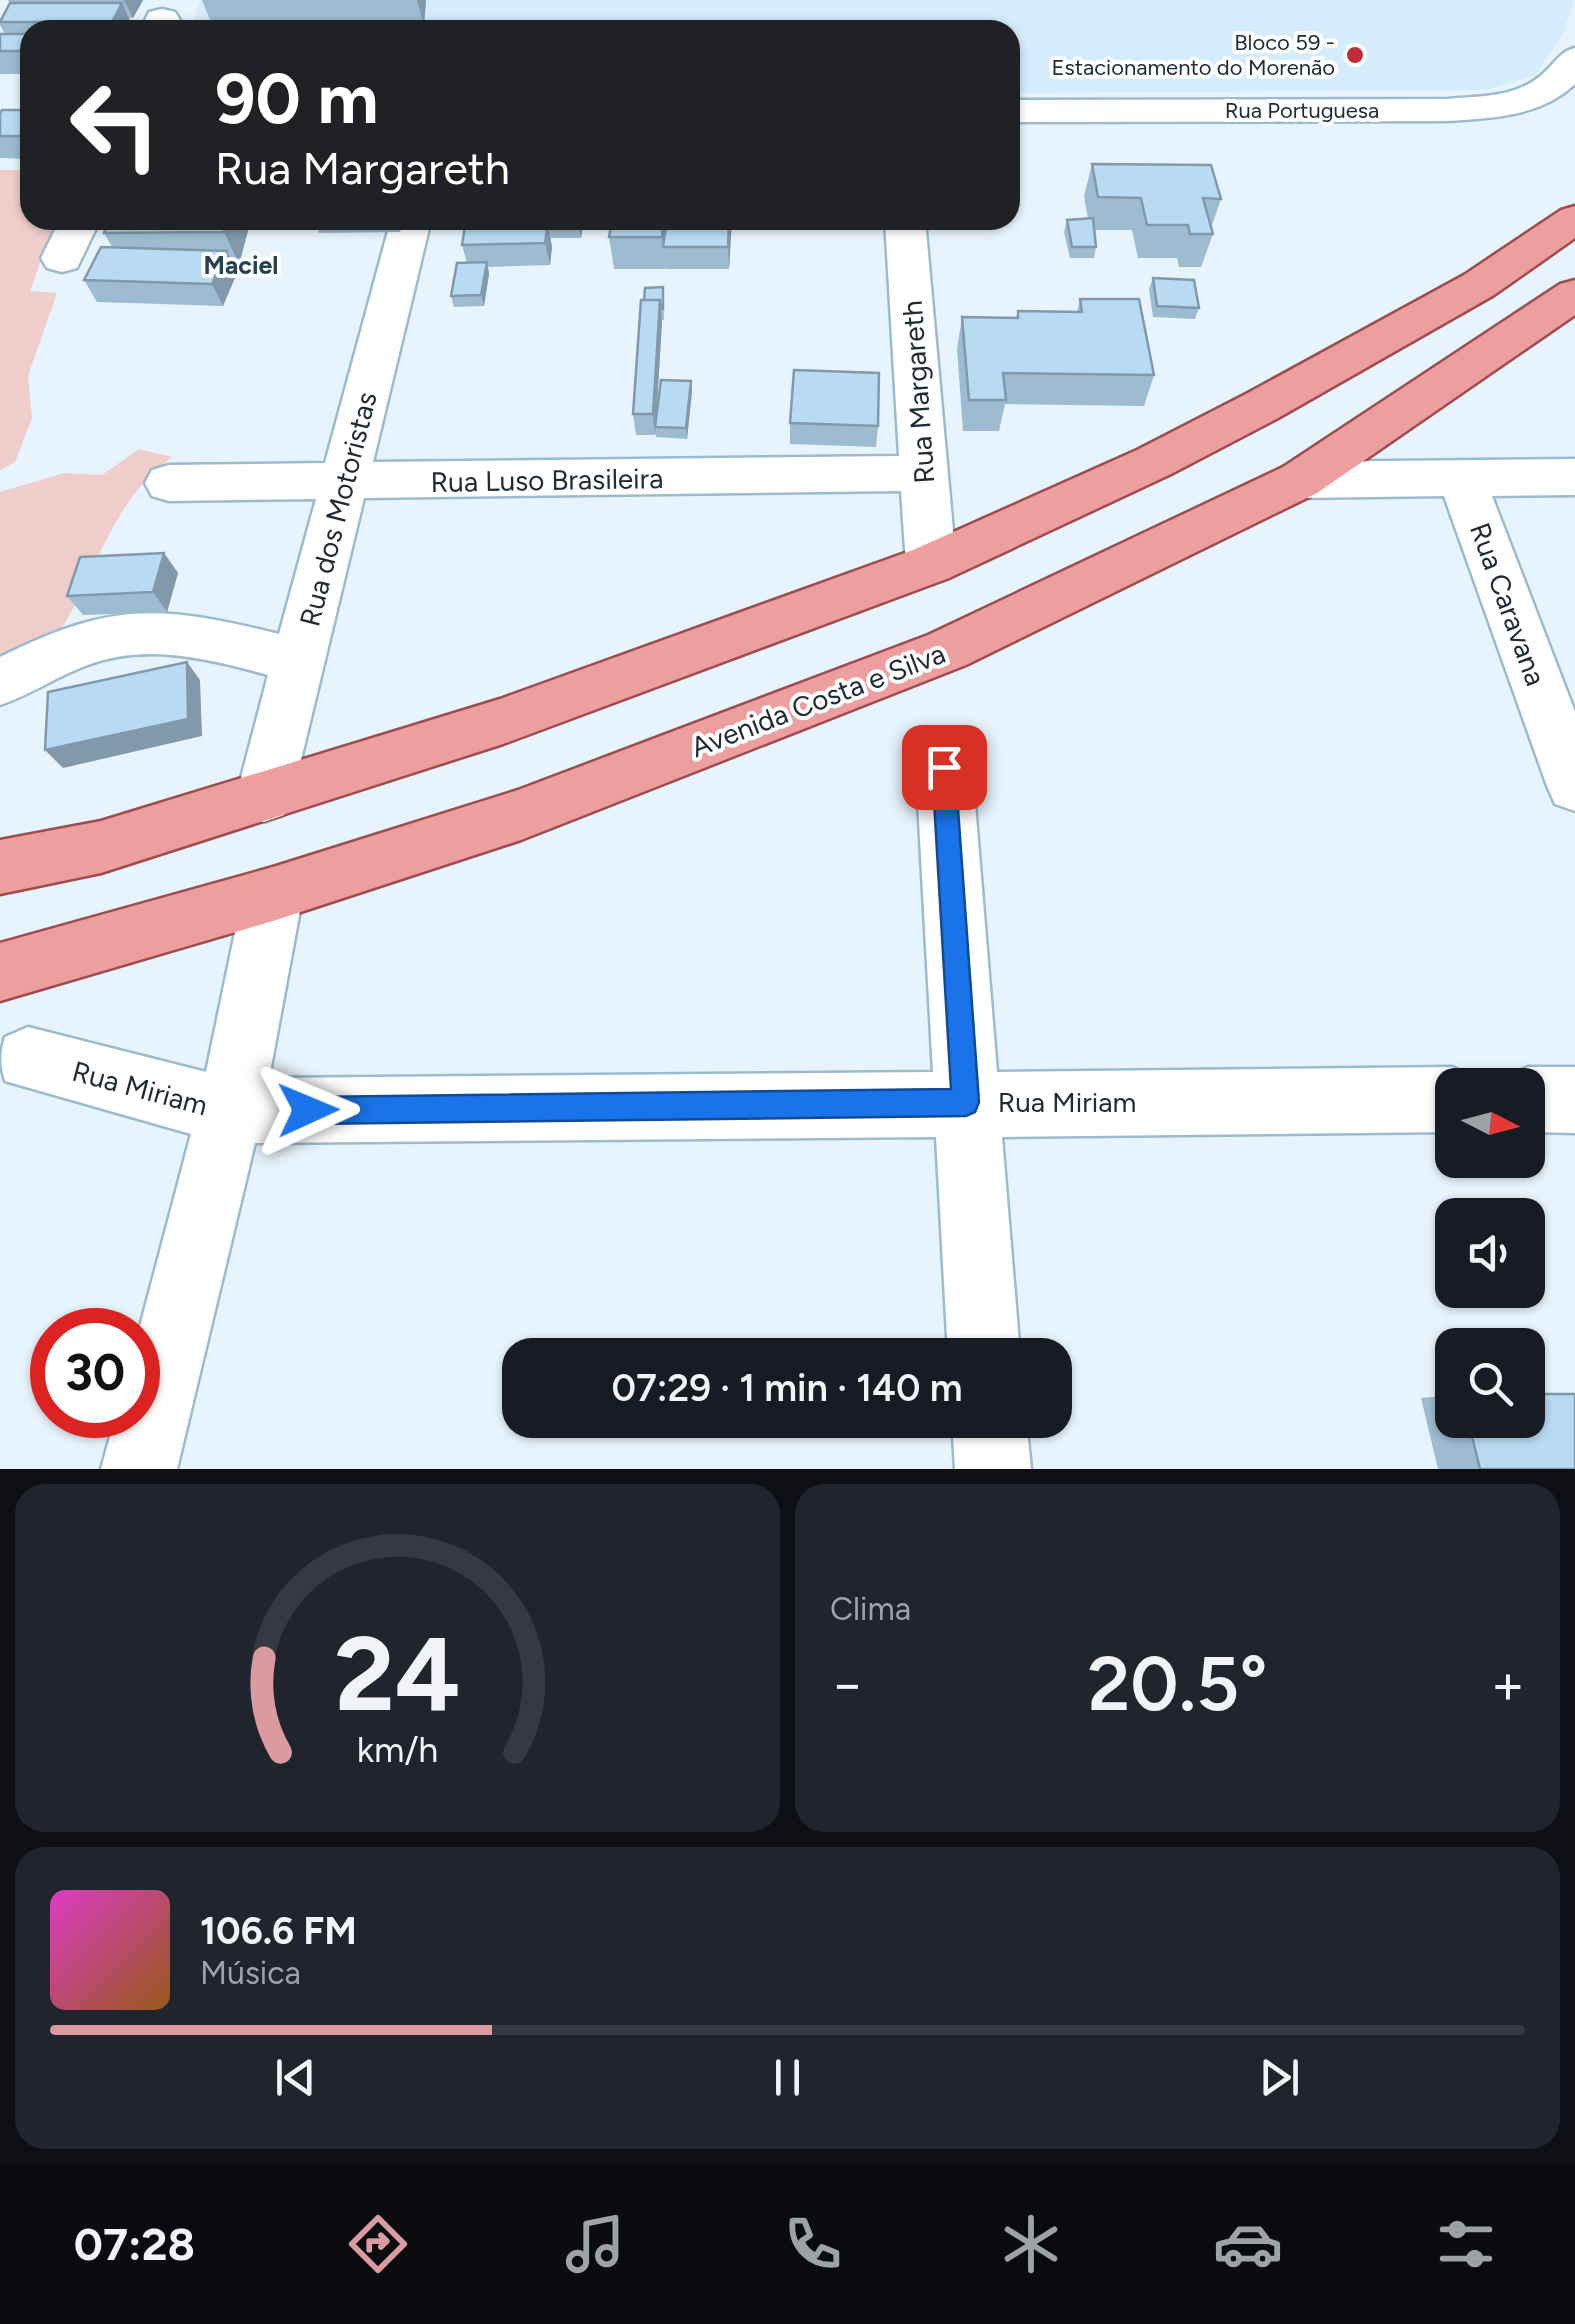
<!DOCTYPE html>
<html lang="pt">
<meta charset="utf-8">
<style>
:root{--surface:#171b24;--page:#20242c;--text:#f1f3f6;--muted:#9ea1a6;--line:#363941;--accent:#da9aa0}
body{margin:0;font-family:Figtree,sans-serif;background:var(--page);color:var(--text);height:100vh;display:flex;flex-direction:column;font-size:38px;white-space:nowrap}
*{box-sizing:border-box;margin:0}
p{font-size:32px;color:var(--muted)}
.icon{flex:none;width:55px;height:55px;fill:none;stroke:currentColor;stroke-width:2;stroke-linecap:round;stroke-linejoin:round}
.map{position:relative;height:1469px;overflow:hidden}
.side{display:flex;flex-direction:column;gap:15px;padding:15px;background:#0d0f14;flex:1}
.side>*{flex:none}
.banner{position:absolute;left:20px;top:20px;width:1000px;height:210px;border-radius:30px;box-shadow:0 2px 8px #0004;background:#202124;color:#fff;overflow:hidden}
.needle{width:65px;rotate:96deg}
.controls{position:absolute;left:1435px;top:1068px;display:grid;gap:20px}
.controls a{display:grid;place-items:center;width:110px;height:110px;border-radius:20px;background:var(--surface);box-shadow:0 2px 8px #0004;font-size:50px}
.speed{position:absolute;left:30px;top:1308px;display:flex;gap:20px;font-size:50px;font-weight:700;text-align:center}
.speed>*{display:grid;place-content:center;width:130px;height:130px;border-radius:50%;background:var(--surface);box-shadow:0 2px 8px #0004;line-height:1}
.speed .limit{border:15px solid #d22;background:#fff;color:#111}
.pin{position:absolute;display:grid;place-items:center;width:85px;height:85px;color:#fff;margin:-42px;border-radius:20px;box-shadow:0 5px 15px #0006}
.me{position:absolute;width:110px;margin:-55px;rotate:89deg;stroke-linejoin:round;filter:drop-shadow(0 0 8px #0008)}
.turn{display:flex;align-items:center;gap:35px;height:210px;padding:0 30px;font-size:45px}
.turn .icon{width:130px;height:130px;stroke-width:2.5}
.turn b{display:block;font-size:70px;line-height:85px}
.big{font-size:75px;font-weight:600;line-height:1.1}
.side .tile{flex:1;display:flex;flex-direction:column;justify-content:center;gap:15px;min-width:0;padding:0 35px;border-radius:30px;background:var(--page)}
.side .dial{align-items:center;gap:0}
.dial svg{height:260px;overflow:visible;fill:none;stroke:var(--line);stroke-width:7;stroke-linecap:round;text-anchor:middle}
.dial text{fill:var(--text);stroke:none}
.song{display:flex;align-items:center;gap:30px}
.cover{width:120px;height:120px;border-radius:15px;background:linear-gradient(135deg,hsl(310 70% 55%),hsl(30 70% 35%))}
.played{height:10px;border-radius:5px;background:linear-gradient(90deg,var(--accent) 30%,var(--line) 30%)}
.keys{display:flex;justify-content:space-around;direction:ltr}
.heat{display:flex;justify-content:space-between;align-items:center;font-size:55px;direction:ltr}
.side .tiles{flex:1;display:grid;gap:15px;grid-template-columns:1fr 1fr}
.tile:last-child{grid-column:span 2}
.trip{position:absolute;left:502px;top:1338px;width:570px;height:100px;border-radius:30px;background:var(--surface);box-shadow:0 2px 8px #0004;font-weight:600;line-height:100px;text-align:center}
.tab-bar{display:flex;height:160px;justify-content:space-around;align-items:center;background:#090b0e;color:var(--muted)}
.tab-bar .icon{width:70px;height:70px}
.tab-bar .selected{color:var(--accent)}
.tab-bar b{font-size:45px;color:var(--text)}
.map>svg:first-child{display:block}
</style>
<div class="map">
<svg width="1575" height="1469" viewBox="0 0 1575 1469">
<rect width="100%" height="100%" fill="#e8f4fd"/>
<path fill="#d5ecfc" d="M200 0H1574L1563 34 1535 75 1487 90 1010 93V30H191Z"/>
<path fill="#eecdcb" d="M0 170H30V220H56L30 291 57 293 28 376 32 418 15 462 0 470Z
M139 449 172 457C114 498 98 568 63 626 45 655 20 681 0 707V492L64 473 102 475Z"/>
<g fill="none" stroke-linecap="round" stroke-linejoin="round">
<defs>
<path id="minor" d="M162 9 175 12 180 20 176 30H140L149 12Z
M1575 48V84C1540 117 1492 118 1447 121L1010 122V100L1447 99C1478 96 1513 98 1539 77 1553 67 1558 52 1575 48Z
M60 220H100L77 268 62 272 47 268 41 258Z
M391 220H431L373 462 899 456 885 220H925L956 564 949 578 931 584 913 578 906 564 901 491 364 498 292 797 284 815 264 822 244 815 236 797 268 675C208 659 146 642 85 666 56 677 30 695 0 705V657C112 601 161 605 279 634L316 499 169 501 152 496 145 483 152 470 169 465 325 463Z
M1575 459V495L1492 496 1575 712V811L1555 804 1547 786 1444 496 1300 498 1283 493 1276 480 1283 467 1300 462Z
M944 743 964 750 972 767 997 1072 1452 1067 1475 1077 1478 1085H1452V1132L1002 1137 1020 1355H948L936 1137 255 1143 177 1469H101L116 1415H138V1334L191 1134 5 1081C0 1065 0 1053 5 1037L28 1027 206 1072 243 894 252 875 273 867 294 875 303 894 269 1078 933 1072 916 767 924 750Z
M1528 1067H1575V1133L1528 1132V1085H1502L1505 1077Z
M952 1420H1026L1031 1469H955Z"/>
<path id="major" d="M1575 206V238L1494 295 1278 418 1171 474 949 578 503 744 101 873 0 894V840L101 821 500 699 913 550 1137 450 1246 394 1464 275 1561 210Z
M1575 280V315L1317 493 966 665 521 840 273 921 0 1001V943L273 867 518 790 928 635 1283 467 1560 284Z"/>
</defs>
<use href="#minor" stroke="#9cbbcf" stroke-width="5"/>
<use href="#major" stroke="#9d4c4f" stroke-width="5"/>
<use href="#minor" fill="#fff" fill-rule="evenodd"/>
<use href="#major" fill="#ed9e9e" fill-rule="evenodd"/>
</g>
<path fill="#9ebcd1" d="M8 0H143L133 18H129L132 25 130 30H30V74H0V34H5L0 25V20L10 4Z
M202 0H426L424 25 344 30H214Z
M30 110V159L0 158V113Z
M1092 164 1221 199 1211 228 1213 234 1201 267H1179L1177 258H1138L1132 230H1094L1096 247 1094 258H1070L1064 232 1067 220 1088 219 1084 196Z
M109 220H251L239 264H233L237 273 223 306 97 302 84 280 112 247 104 233Z
M314 220H402L400 232 319 233Z
M539 220H609L608 226H583L581 238H550L552 247 550 265 488 267 489 274 484 306 454 307 451 296 467 263 462 245 540 225Z
M612 220H732L729 269H666L665 266V269H614L609 237Z
M1153 278 1199 308 1195 319 1153 317 1149 289Z
M663 287 664 320H662L657 410 691 381 692 391 687 439 656 437V433L655 435H636L633 414 644 300Z
M1080 299 1154 375 1144 406 1005 404 999 431H963L957 349 962 317 1016 318 1018 311 1077 312Z
M790 423 878 426 876 447 790 444Z
M164 553 178 573 167 612 83 615 67 596Z
M1452 1395V1420H1528L1575 1469H1438L1421 1398Z"/>
<path fill="#8199aa" d="M124 0H143L133 18Z
M417 0H426L424 25Z
M122 3 132 25 130 30H115L112 22Z
M227 220H251L239 264 224 232Z
M396 220H402L400 232Z
M578 220H582L583 226 581 238Z
M663 220H670L663 247 665 269 662 237Z
M729 220H732L729 269 728 247Z
M548 224 552 247 550 265 545 243Z
M227 251 237 273 223 306 212 284Z
M487 262 489 274 484 306 481 295Z
M660 300 662 322 655 435 653 414Z
M691 381 692 391 687 439 686 428Z
M164 553 178 573 167 612 153 592Z
M187 662 200 680 202 736 63 768 45 750Z"/>
<path fill="#b8dbf3" stroke="#8199aa" stroke-width="2.5" d="M10 3H122L112 22H0Z
M0 34H30V51H0Z
M2 110H30V136H0V113Z
M1092 164 1211 165 1221 199 1203 198 1213 234H1190L1188 225H1147L1141 198 1098 197Z
M1093 218 1096 247H1072L1067 220Z
M109 220H227L224 232 104 233Z
M612 220H663L662 237H609Z
M667 220H729L728 247H663Z
M548 224 545 243 462 245 465 226Z
M101 247 227 251 212 284 84 280Z
M487 262 481 295 451 296 457 263Z
M1153 278 1194 280 1199 308 1157 306Z
M663 287V309H661L660 300H644L645 288Z
M1080 299H1139L1154 375 1003 373 1006 400H969L962 317 1018 318V311L1082 312Z
M641 300H660L653 414H633Z
M794 370 879 373 878 426 790 423Z
M661 380 691 381 686 428 655 427Z
M164 553 153 592 67 596 80 557Z
M187 662 188 719 45 750 48 692Z
M1528 1394H1575V1469H1480L1468 1420H1528Z"/>
<path fill="#1a73e8" stroke="#114b97" stroke-width="2.5" d="M944 757 952 760 955 767 979 1102 975 1112 966 1116 308 1124 298 1120 294 1110 298 1101 308 1097 951 1089 932 767 936 760Z"/>
<circle fill="#be2d37" stroke="#fff" stroke-width="4" cx="1355" cy="55" r="10"/>
<g text-anchor="middle" dominant-baseline="central" stroke-width="8" stroke-linejoin="round" paint-order="stroke">
<g font-size="22" fill="#202c34" stroke="#fff" text-anchor="end">
<text x="1335" y="42">Bloco 59 -<tspan x="1335" dy="25">Estacionamento do Morenão</tspan></text>
</g>
<g font-size="22" fill="#202c34" stroke="#fff">
<text x="1302" y="110">Rua Portuguesa</text>
</g>
<g font-size="25" font-weight="bold" fill="#264152" stroke="#fff">
<text x="241" y="265">Maciel</text>
</g>
<g font-size="28" fill="#202c34" stroke="#fff">
<text transform="translate(918 392) rotate(-94)">Rua Margareth</text>
<text transform="translate(547 480) rotate(-1)">Rua Luso Brasileira</text>
<text transform="translate(338 509) rotate(-76)">Rua dos Motoristas</text>
<text transform="translate(1508 604) rotate(70)">Rua Caravana</text>
<text transform="translate(818 700) rotate(-21)">Avenida Costa e Silva</text>
<text transform="translate(140 1088) rotate(15)">Rua Miriam</text>
<text x="1067" y="1102">Rua Miriam</text>
</g>
</g>
</svg>
<div class="controls">
<a><svg class="needle" viewBox="-14 -14 28 28"><path d="M0-13l5 13h-10z" fill="#e53935"/><path d="M0 13l5-13h-10z" fill="#9ea1a6"/></svg></a>
<a><svg class="icon" aria-label="sound" viewBox="0 0 24 24"><path d="M4 9h4l5-4v14l-5-4H4zM17 9q2 3 0 6"/></svg></a>
<a><svg class="icon" aria-label="search" viewBox="0 0 24 24"><circle cx="10" cy="10" r="6"/><path d="M15 15l6 6"/></svg></a>
</div>
<div class="speed"><div class="limit">30</div></div>
<div class="pin" style="left:944px;top:767px;background:#d93025"><svg class="icon" aria-label="arrive" viewBox="0 0 24 24"><path d="M6 21V4h12l-3 4 3 4H6"/></svg></div>
<svg class="me" style="left:308px;top:1110px" viewBox="-20 -20 40 40"><path d="M0-17L14 15 0 8-14 15z" fill="#1a73e8" stroke="#fff" stroke-width="4"/></svg>
<div class="trip">07:29 · 1 min · 140 m</div>
<div class="banner">
<div class="turn"><svg class="icon" aria-label="left" viewBox="0 0 24 24"><path d="M17 20v-9H6M10 6l-5 5 5 5"/></svg><div><b>90 m</b>Rua Margareth</div></div>
</div>
</div>
<section class="side">
<div class="tiles">
<div class="tile dial"><svg viewBox="0 0 100 80">
<path d="M14 69A42 42 0 1 1 86 69"/>
<path d="M14 69A42 42 0 0 1 9 40" stroke="#da9aa0"/>
<text x="50" y="56" font-size="32" font-weight="700">24</text>
<text x="50" y="72" font-size="11">km/h</text>
</svg></div>
<div class="tile"><p>Clima</p>
<div class="heat"><a>−</a><b class="big">20.5°</b><a>+</a></div>
</div>
<div class="tile">
<div class="song"><i class="cover"></i><div><b>106.6 FM</b><p>Música</p></div></div>
<div class="played"></div>
<div class="keys"><svg class="icon" aria-label="previous" viewBox="0 0 24 24"><path d="M18 5L8 12l10 7zM5 5v14"/></svg><svg class="icon" aria-label="pause" viewBox="0 0 24 24"><path d="M8 5v14M16 5v14"/></svg><svg class="icon" aria-label="next" viewBox="0 0 24 24"><path d="M6 5l10 7-10 7zM19 5v14"/></svg></div>
</div>
</div>
</section>
<nav class="tab-bar">
<b>07:28</b>
<svg class="icon selected" aria-label="directions" viewBox="0 0 24 24"><path d="M12 3l9 9-9 9-9-9zM9 14v-3h6M13 9l2 2-2 2"/></svg>
<svg class="icon" aria-label="music" viewBox="0 0 24 24"><path d="M9 18V5l10-2v13"/><circle cx="6" cy="18" r="3"/><circle cx="16" cy="16" r="3"/></svg>
<svg class="icon" aria-label="phone" viewBox="0 0 24 24"><path d="M5 4h4l2 5-3 2q2 4 5 5l2-3 5 2v4C11 20 4 13 5 4z"/></svg>
<svg class="icon" aria-label="climate" viewBox="0 0 24 24"><path d="M12 3v18M4 7l16 10M4 17L20 7"/></svg>
<svg class="icon" aria-label="car" viewBox="0 0 24 24"><path d="M5 17H2v-5l4-1 3-4h7l3 4 3 1v5h-3M9 17h6M6 11h13"/><circle cx="7" cy="17" r="2"/><circle cx="17" cy="17" r="2"/></svg>
<svg class="icon" aria-label="filters" viewBox="0 0 24 24"><path d="M4 7h16M4 17h16"/><circle cx="9" cy="7" r="2"/><circle cx="15" cy="17" r="2"/></svg>
</nav>
